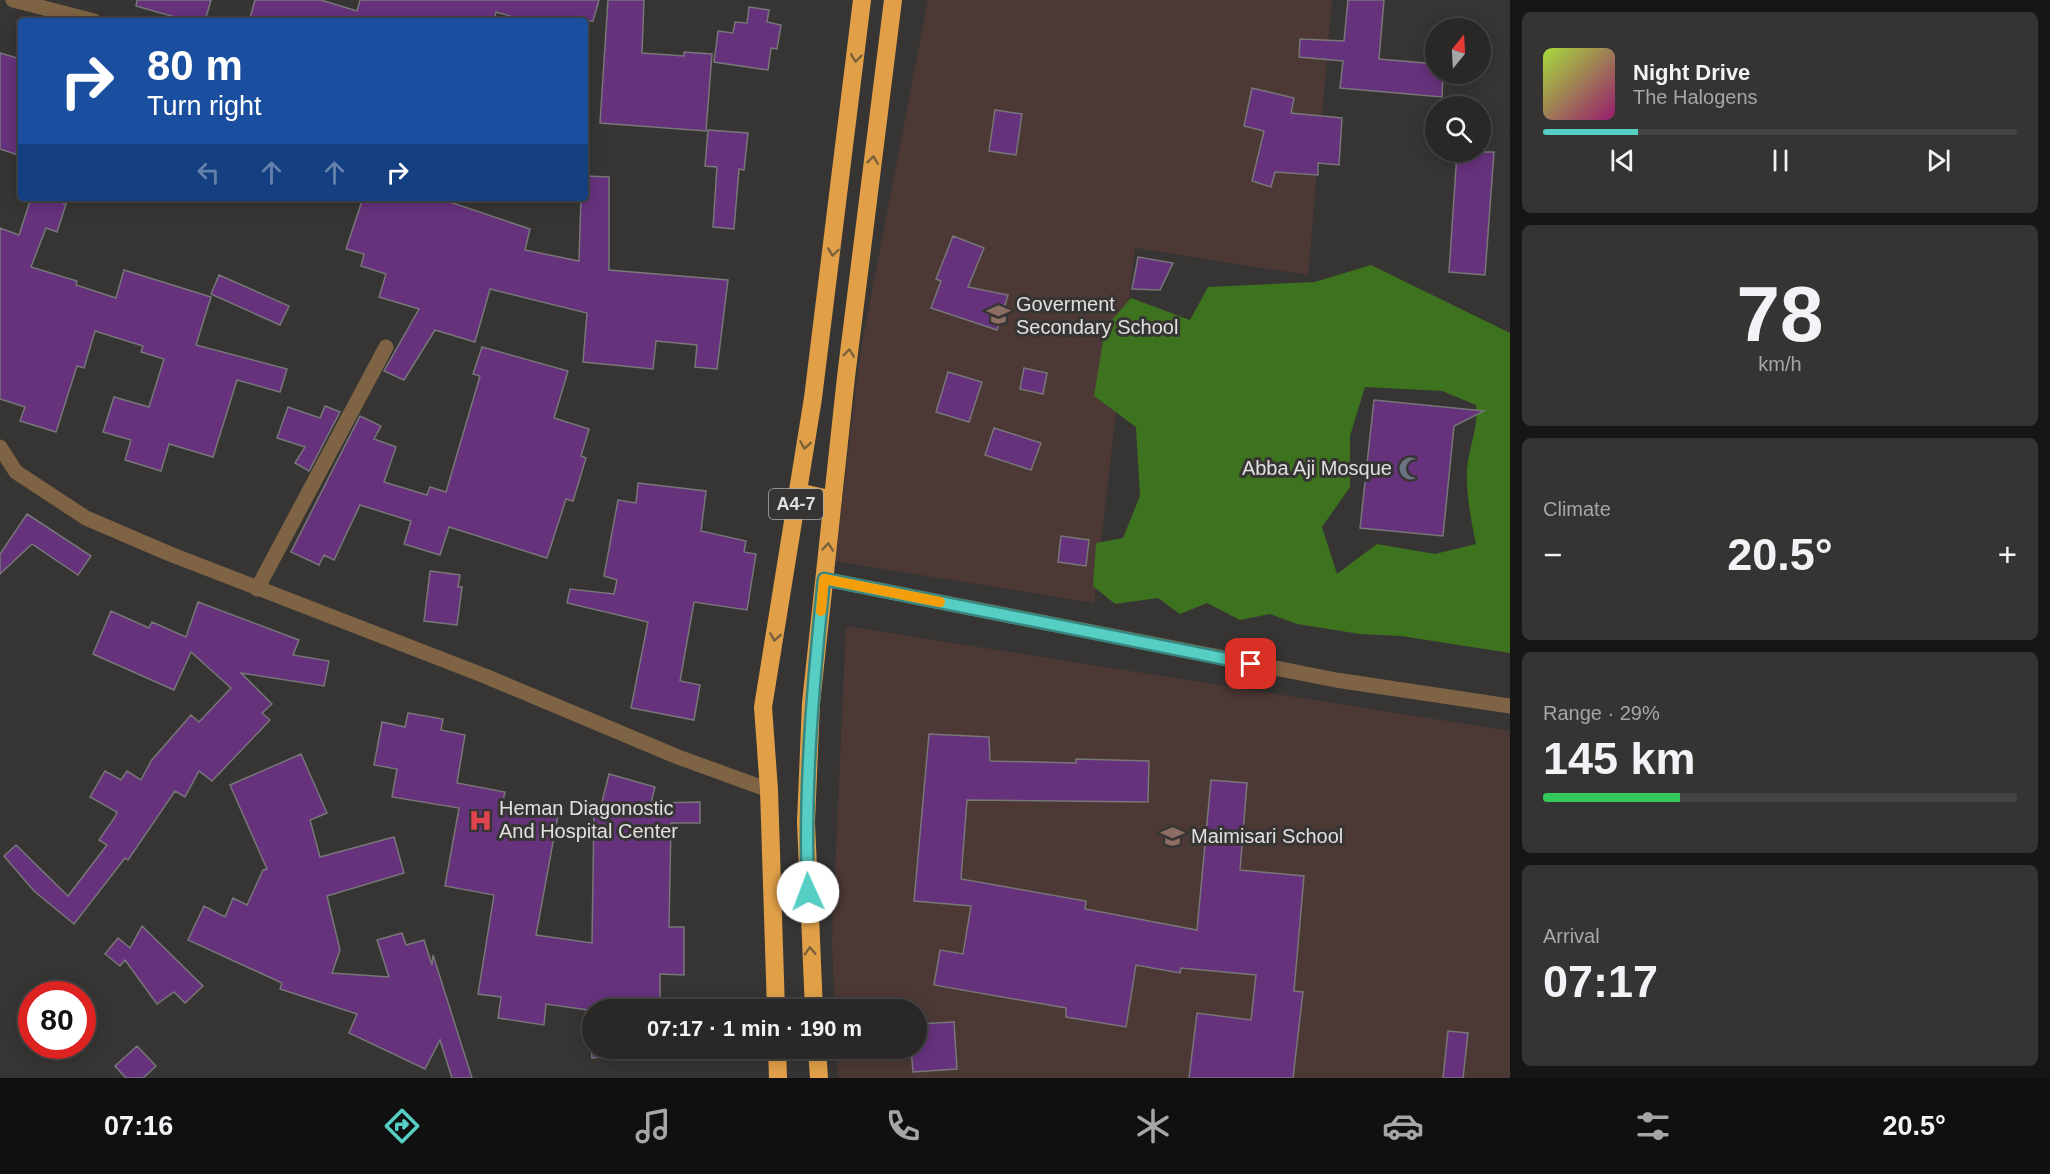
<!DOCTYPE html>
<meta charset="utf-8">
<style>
:root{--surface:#292827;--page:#353433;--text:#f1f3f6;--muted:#a5a6a7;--line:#454444;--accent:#56cec4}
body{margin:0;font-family:Arial,sans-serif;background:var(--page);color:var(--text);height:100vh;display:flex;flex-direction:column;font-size:22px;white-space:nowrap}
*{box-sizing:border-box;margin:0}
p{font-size:20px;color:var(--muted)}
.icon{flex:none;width:33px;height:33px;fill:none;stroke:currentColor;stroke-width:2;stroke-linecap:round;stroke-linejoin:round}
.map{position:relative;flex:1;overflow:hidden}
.panel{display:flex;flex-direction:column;gap:12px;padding:12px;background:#171615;width:540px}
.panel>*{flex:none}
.banner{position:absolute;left:18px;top:18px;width:570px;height:183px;border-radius:6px;box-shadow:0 3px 15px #0003,0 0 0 2px var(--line);background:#1a4fa0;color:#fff;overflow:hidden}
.needle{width:39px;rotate:18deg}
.fabs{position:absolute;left:1425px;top:18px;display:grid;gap:12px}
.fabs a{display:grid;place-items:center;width:66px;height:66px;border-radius:50%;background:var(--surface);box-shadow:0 3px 15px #0003,0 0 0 2px var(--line);font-size:30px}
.speed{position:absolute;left:18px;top:981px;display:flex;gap:12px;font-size:30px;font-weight:700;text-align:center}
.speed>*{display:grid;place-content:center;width:78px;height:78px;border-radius:50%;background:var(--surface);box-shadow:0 3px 15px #0003,0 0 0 2px var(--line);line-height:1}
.speed .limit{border:9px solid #d22;background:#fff;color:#111}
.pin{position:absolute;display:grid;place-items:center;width:51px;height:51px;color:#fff;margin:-26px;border-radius:12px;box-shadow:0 3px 9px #0006}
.me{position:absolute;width:66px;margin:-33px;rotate:358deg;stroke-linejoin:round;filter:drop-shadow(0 0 4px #0008)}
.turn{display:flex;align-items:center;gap:21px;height:126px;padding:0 30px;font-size:27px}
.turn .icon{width:78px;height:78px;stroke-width:2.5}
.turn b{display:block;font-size:42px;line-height:51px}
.lanes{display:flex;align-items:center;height:57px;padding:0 30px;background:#0003;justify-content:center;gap:30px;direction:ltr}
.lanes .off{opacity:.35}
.big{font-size:45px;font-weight:800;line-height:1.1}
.panel .card{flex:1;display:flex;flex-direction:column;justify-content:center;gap:9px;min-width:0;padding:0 21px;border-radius:9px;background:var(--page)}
.panel .dial{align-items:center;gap:0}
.dial b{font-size:78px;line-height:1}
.song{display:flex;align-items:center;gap:18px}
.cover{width:72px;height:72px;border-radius:9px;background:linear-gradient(135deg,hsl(80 70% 55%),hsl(320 70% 35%))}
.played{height:6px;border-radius:3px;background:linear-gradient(90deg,var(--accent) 20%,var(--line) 20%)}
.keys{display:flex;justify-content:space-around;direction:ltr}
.heat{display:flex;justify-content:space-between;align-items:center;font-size:33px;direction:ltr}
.charge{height:9px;border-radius:4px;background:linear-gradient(90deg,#34c759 29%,var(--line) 0)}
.trip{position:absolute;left:582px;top:999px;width:345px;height:60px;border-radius:30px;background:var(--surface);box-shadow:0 3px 15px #0003,0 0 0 2px var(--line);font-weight:800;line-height:60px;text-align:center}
.dock{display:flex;height:96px;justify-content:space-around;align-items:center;background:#101010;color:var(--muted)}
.dock .icon{width:42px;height:42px}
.dock .selected{color:var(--accent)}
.dock b{font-size:27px;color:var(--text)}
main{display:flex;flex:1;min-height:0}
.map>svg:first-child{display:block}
</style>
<main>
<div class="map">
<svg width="1510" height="1078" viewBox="0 0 1510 1078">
<rect width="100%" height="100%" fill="#373534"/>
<path fill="#4c3835" d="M928 0H1332L1308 275 1135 248 1094 603 835 561 860 354Z
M846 626 1510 731V1078H838L837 1049 916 1048V1010H835L832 941Z"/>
<path fill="#3d721e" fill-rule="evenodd" d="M1371 265 1510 333V653L1401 636 1360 634 1297 624 1270 614 1240 620 1207 603 1180 614 1158 598 1115 604 1093 586 1096 543 1123 538 1140 496 1136 427 1094 396 1105 328 1131 298 1190 320 1208 287 1315 282ZM1365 387 1442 391 1476 405C1479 426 1469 447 1467 469 1466 494 1471 520 1476 544L1435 554 1377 544 1337 574 1322 527 1350 487V436Z"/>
<path fill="#66327c" stroke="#777678" stroke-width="1.5" d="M137 0H211L205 21H189L136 6Z
M255 0H321L357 11 360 0H599L593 21H527L496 12 494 21H249Z
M608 0H644L642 53 684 56V52L712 54 706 131 600 123Z
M1348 0H1384L1379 59 1436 64V74H1443L1442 97 1340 88 1343 61 1299 57 1300 39 1344 41Z
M749 7 769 10 767 22 781 25 777 49 771 48 768 70 714 62 718 31 733 33 735 22 747 23Z
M0 53 21 59V156L0 149Z
M1252 88 1294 98 1291 113 1342 118 1339 165 1318 163V175L1275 172 1271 187 1252 181 1264 131 1244 126Z
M995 110 1022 114 1016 155 989 151Z
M708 130 748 133 744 170 739 169 734 229 713 227 717 167 705 166Z
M1457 152H1494L1485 275 1449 272Z
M585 176 609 177V270L728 280 717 369 695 367 697 345 656 341 653 369 583 362 587 313 490 289 475 342 435 330 404 380 384 371 419 309 379 297 386 274 361 266 364 254 346 249 363 198H438L530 229 525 250 579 261 581 198H585Z
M31 198H48L66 204 57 232 46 228 31 267 77 281 76 285 116 298 124 270 211 297 196 345 287 369 280 392 237 380 213 457 169 444 161 471 125 460 131 440 103 432 114 397 149 407 164 359 141 352 143 346 95 331 84 368 77 366 56 432 20 421 25 407 0 399V228L19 235Z
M953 236 984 248 968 287 1008 295 997 330 931 308 941 281 936 279Z
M1138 257 1173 263 1160 290 1132 289Z
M219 275 289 306 280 325 211 294Z
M482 347 568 371 554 418 589 429 581 456 586 458 573 501 566 499 547 558 449 527 440 555 404 544 411 521 360 505 334 560 324 555 319 565 291 552 360 416 381 426 374 439 396 447 384 482 427 495 430 487 446 492 480 376 473 374Z
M1024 368 1047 373 1043 394 1020 389Z
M948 372 982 382 969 422 936 412Z
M1374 400 1484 411 1454 426 1443 536 1360 528Z
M325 406 340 412 309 471 295 463 305 447 277 438 288 407 320 418Z
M994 428 1041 443 1031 470 985 455Z
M638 483 706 491 701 531 746 541 744 552 756 554 747 610 694 602 680 681 700 685 694 720 631 708 648 622 567 603 570 589 614 594 617 580 604 576 618 500 636 503Z
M27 514 91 556 78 575 32 544 0 574V554Z
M1061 536 1089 540 1086 566 1058 562Z
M430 571 460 575 458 587H462L457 625 424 621Z
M198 602 299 640 293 655 329 661 324 686 241 673 272 704 262 713 270 720 212 781 199 771 185 797 175 791 128 860 125 858 74 924 34 891 4 856 16 845 68 896 107 845 99 840 115 817 117 812 90 797 105 771 121 780 127 771 141 780 151 761 191 715 199 722 231 688 191 652 174 690 93 654 111 611 149 628 152 622 186 637Z
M408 713 443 719 441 730 465 735 457 783 505 792 502 805 558 815 536 935 592 943 594 810H600L609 774 655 787 651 803 700 802V823H671L669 927H684V975L660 974V1010H592V1048H622L623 1055 592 1058 588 1010 546 1004 544 1025 498 1018 501 997 478 994 494 895 445 886 459 808 392 797 397 769 374 765 382 722 405 727Z
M929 734 989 737 990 761 1076 763V759L1149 761 1148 802 967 800 961 879 1086 901 1085 909 1197 930 1211 780 1247 783 1240 870 1304 876 1294 991 1303 992 1293 1078H1189L1197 1013 1251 1020 1256 975 1181 968 1180 973 1136 965 1126 1027 1066 1017V1008L934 985 940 950 963 954 971 906 914 901Z
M301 754 327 813 310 820 320 857 394 837 404 873 327 896 340 950 332 973 389 977 377 940 402 933 406 945 424 940 432 965 433 955 472 1078H452L440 1040 425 1069 349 1033 357 1014 280 989 282 983 188 940 204 906 225 917 233 898 247 905 263 870 267 869 230 785Z
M142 926 203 986 185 1003 174 992 157 1004 125 960 120 966 105 954 118 938 130 948Z
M954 1022 957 1069 913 1072 911 1048H916V1024Z
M1448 1031 1468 1033 1463 1078H1443Z
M137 1046 156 1066 143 1078H126L115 1066Z"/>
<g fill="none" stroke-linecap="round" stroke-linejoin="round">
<path stroke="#7e6444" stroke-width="15" d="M13 0 94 21
M0 447 16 472 86 518 170 554 485 676 678 757 769 790
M824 579 1336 680 1510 706
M257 589 386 347"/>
<path stroke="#e1a048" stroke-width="18" d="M798 492 833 500
M776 1010 769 790 763 707 813 398 862 0
M814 1010 806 822 811 703 846 377 893 0
M777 1048 778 1078
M817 1048 819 1078"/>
</g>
<defs><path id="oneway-chevron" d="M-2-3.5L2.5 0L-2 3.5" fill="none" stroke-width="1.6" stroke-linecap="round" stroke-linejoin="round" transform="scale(1.5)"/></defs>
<g stroke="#7b603c">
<use href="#oneway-chevron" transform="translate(856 58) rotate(97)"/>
<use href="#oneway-chevron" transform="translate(873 160) rotate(-83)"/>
<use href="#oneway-chevron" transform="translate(833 252) rotate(98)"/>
<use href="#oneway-chevron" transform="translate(849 353) rotate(-83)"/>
<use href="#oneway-chevron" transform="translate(805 445) rotate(99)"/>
<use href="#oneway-chevron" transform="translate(828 547) rotate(-84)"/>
<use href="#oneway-chevron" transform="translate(775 637) rotate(99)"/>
<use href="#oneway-chevron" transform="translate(810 951) rotate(-92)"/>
</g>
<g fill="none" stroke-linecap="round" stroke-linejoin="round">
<defs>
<path id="route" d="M808 892C804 787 813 684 824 579L1251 664"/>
</defs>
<use href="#route" stroke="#38867f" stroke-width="15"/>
<use href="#route" stroke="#56cec4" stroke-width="10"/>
<path stroke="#f59e0b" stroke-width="10" d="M821 611 824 579 940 602"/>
</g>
<defs>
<symbol id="school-bare" viewBox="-9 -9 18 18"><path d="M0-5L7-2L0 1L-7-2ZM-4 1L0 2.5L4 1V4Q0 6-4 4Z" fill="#8d6e63" stroke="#373534" stroke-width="2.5" paint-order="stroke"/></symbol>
<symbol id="mosque-bare" viewBox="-9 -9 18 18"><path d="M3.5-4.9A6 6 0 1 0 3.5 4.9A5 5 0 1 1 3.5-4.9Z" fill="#6b7280" stroke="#373534" stroke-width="2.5" paint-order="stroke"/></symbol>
<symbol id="hospital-bare" viewBox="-9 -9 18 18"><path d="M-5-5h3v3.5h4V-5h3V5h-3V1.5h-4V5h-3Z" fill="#e0444e" stroke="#373534" stroke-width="2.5" paint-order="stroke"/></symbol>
</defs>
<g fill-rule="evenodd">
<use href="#school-bare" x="982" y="298" width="33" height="33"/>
<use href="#mosque-bare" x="1394" y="452" width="33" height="33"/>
<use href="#hospital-bare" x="464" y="804" width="33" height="33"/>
<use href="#school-bare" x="1156" y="820" width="33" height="33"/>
</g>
<g text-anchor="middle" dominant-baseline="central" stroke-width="6" stroke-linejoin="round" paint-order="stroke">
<rect fill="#373534" stroke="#aeadac" stroke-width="1.5" x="769" y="489" width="54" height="30" rx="4.5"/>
<g font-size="18" font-weight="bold" fill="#e1e0df">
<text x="796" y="504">A4-7</text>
</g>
<g font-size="20" fill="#e1e0df" stroke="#373534" text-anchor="start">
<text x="1016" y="304">Goverment<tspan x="1016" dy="23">Secondary School</tspan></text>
<text x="1392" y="468" text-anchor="end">Abba Aji Mosque</text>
<text x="499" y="808">Heman Diagonostic<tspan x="499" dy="23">And Hospital Center</tspan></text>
<text x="1191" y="836">Maimisari School</text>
</g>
</g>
</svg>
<div class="fabs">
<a><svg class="needle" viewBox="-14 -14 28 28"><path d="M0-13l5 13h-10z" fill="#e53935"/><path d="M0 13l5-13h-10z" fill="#a5a6a7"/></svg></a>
<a><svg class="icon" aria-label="search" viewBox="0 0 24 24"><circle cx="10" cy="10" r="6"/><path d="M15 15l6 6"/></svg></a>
</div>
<div class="speed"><div class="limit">80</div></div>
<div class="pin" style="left:1251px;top:664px;background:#d93025"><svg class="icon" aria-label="arrive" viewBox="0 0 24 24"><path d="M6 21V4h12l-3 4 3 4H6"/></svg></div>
<svg class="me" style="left:808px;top:892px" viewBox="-20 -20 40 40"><circle r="19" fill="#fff"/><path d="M0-13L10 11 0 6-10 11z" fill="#56cec4"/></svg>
<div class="trip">07:17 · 1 min · 190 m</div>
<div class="banner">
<div class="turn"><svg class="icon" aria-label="right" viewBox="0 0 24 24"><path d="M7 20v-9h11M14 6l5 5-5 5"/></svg><div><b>80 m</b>Turn right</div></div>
<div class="lanes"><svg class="icon off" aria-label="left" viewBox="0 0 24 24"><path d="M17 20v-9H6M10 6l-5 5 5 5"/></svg><svg class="icon off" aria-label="ahead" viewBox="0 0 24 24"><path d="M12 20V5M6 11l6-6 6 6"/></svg><svg class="icon off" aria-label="ahead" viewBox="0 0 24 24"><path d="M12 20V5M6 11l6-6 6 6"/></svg><svg class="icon" aria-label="right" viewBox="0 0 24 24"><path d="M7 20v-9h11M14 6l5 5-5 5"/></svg></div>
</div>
</div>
<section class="panel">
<div class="card">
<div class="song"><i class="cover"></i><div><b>Night Drive</b><p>The Halogens</p></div></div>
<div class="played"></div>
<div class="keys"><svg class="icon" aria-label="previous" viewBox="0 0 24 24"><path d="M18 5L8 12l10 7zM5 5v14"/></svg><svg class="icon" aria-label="pause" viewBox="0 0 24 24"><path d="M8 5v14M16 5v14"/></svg><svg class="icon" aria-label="next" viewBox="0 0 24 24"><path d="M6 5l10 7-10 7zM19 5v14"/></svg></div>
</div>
<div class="card dial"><b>78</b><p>km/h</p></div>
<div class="card"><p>Climate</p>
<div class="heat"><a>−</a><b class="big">20.5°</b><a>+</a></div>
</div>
<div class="card"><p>Range · 29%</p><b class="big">145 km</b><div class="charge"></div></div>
<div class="card"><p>Arrival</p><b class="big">07:17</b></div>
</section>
</main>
<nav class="dock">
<b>07:16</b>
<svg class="icon selected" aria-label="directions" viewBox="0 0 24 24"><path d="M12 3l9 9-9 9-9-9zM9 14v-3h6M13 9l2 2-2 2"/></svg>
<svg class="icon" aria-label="music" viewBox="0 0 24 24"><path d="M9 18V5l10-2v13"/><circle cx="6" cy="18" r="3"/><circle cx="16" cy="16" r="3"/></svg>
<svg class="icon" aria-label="phone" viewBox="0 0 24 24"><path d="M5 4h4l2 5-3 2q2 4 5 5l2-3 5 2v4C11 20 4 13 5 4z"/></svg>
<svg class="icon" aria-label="climate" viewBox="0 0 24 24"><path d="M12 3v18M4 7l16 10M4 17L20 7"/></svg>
<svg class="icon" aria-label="car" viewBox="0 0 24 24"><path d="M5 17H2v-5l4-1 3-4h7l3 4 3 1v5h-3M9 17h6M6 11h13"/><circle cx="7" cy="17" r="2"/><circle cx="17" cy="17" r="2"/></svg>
<svg class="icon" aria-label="filters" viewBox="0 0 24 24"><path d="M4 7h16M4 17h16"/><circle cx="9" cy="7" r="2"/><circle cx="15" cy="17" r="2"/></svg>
<b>20.5°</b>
</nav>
